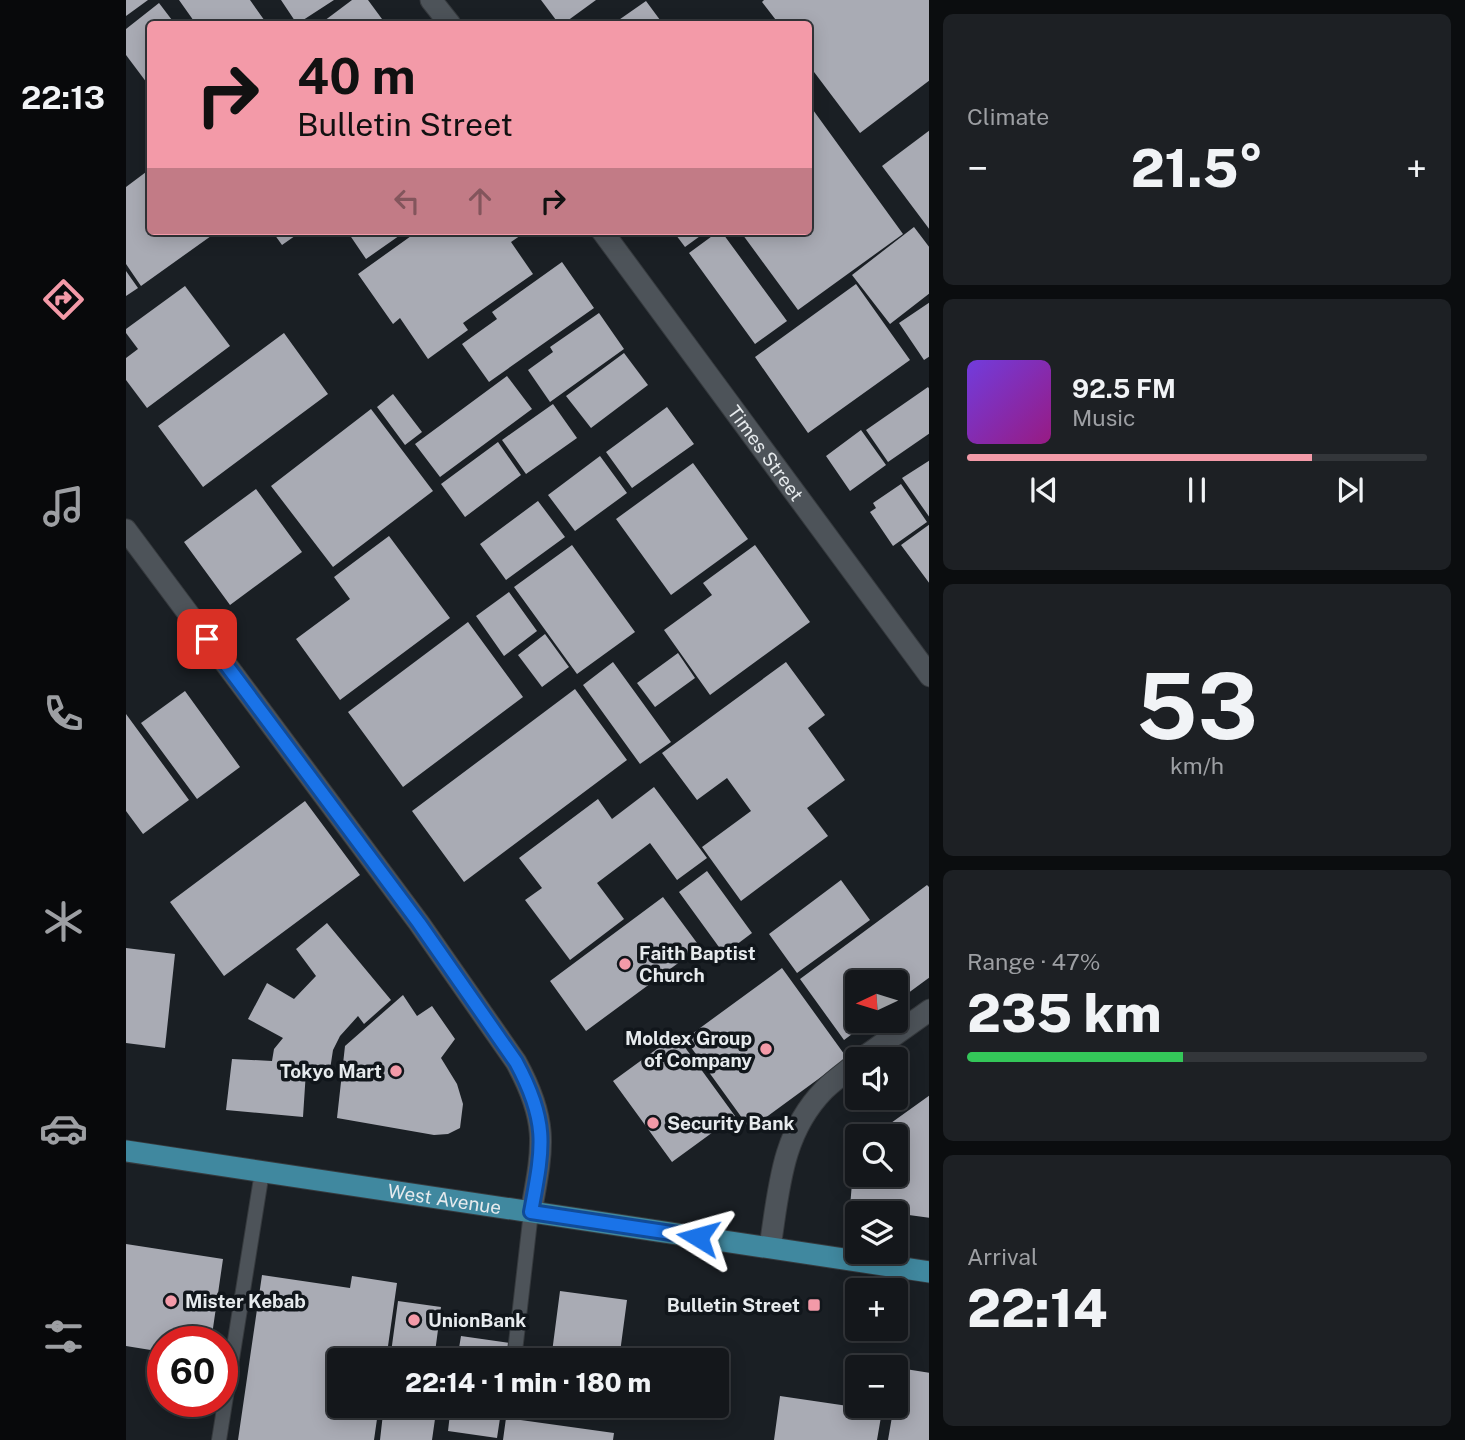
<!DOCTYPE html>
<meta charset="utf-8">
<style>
:root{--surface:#14171b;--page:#1d2024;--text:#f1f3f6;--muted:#9d9fa3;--line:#33363a;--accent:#f39aa8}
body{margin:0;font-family:"Public Sans",sans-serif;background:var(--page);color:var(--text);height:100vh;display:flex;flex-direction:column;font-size:26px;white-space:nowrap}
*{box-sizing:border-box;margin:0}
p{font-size:23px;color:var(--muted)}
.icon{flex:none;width:38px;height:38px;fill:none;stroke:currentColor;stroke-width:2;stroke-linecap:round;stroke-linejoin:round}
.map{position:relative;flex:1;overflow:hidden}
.side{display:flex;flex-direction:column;gap:14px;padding:14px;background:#0b0d0f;width:536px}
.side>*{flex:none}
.top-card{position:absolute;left:21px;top:21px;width:665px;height:214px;border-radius:7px;box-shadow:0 4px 18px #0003,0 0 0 2px var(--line);background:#f39aa8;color:#111;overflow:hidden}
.needle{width:46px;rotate:266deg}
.fabs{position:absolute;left:719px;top:970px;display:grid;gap:14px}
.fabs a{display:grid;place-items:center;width:63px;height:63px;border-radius:7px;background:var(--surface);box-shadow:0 4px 18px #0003,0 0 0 2px var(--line);font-size:35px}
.speed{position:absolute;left:21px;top:1326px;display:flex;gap:14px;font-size:35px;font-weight:700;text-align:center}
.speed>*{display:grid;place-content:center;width:91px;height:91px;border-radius:50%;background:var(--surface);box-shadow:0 4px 18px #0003,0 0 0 2px var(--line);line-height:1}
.speed .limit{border:10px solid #d22;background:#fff;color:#111}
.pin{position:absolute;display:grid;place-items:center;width:60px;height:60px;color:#fff;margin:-30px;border-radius:14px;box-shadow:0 4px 10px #0006}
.me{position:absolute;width:77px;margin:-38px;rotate:278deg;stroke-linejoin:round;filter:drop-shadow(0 0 5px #0008)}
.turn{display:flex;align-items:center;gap:24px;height:147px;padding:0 35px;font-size:32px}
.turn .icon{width:91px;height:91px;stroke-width:2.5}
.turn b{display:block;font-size:49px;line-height:60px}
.lanes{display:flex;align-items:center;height:66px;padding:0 35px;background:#0003;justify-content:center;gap:35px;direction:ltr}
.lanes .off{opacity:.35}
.big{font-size:52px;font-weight:800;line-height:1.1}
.side .card{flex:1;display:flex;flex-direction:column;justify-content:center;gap:10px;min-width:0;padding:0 24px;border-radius:10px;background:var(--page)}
.side .dial{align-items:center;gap:0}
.dial b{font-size:91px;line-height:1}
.song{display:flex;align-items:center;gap:21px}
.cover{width:84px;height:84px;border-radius:10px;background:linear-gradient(135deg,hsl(260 70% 55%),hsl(310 70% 35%))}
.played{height:7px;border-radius:4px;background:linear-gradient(90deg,var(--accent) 75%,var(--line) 75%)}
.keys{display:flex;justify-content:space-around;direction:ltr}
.heat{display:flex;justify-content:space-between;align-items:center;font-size:38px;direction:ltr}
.charge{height:10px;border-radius:5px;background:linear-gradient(90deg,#34c759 47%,var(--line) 0)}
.trip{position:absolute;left:201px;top:1348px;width:402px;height:70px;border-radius:7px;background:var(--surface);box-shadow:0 4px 18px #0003,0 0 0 2px var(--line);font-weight:800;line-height:70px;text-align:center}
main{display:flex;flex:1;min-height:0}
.dock{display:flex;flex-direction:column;width:126px;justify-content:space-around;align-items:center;background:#08090b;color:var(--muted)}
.dock .icon{width:49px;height:49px}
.dock .active{color:var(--accent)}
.dock b{font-size:32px;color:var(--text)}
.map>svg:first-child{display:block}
</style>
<main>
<nav class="dock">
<b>22:13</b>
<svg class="icon active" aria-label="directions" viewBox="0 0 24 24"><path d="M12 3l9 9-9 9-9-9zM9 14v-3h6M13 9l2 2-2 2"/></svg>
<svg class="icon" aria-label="music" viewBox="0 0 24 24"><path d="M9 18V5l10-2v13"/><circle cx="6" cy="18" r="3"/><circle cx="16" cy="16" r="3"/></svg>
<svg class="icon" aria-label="phone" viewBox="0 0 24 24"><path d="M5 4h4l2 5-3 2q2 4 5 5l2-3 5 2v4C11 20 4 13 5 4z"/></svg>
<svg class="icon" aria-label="climate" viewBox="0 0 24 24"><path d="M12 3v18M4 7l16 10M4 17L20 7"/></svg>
<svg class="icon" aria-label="car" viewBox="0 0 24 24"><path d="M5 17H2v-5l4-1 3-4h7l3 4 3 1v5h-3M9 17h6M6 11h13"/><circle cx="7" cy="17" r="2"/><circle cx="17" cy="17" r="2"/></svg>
<svg class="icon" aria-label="filters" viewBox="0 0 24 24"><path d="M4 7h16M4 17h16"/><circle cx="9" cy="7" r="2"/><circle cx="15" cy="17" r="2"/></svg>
</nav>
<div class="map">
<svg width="804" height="1440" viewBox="0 0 804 1440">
<rect width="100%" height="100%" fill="#1a1f24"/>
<path fill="#a9abb4" d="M0 0H22L0 16Z
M53 0H124L141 24H70Z
M155 0H208L171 24Z
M226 0H242L256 19 249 24H194Z
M415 0H470L437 24H433Z
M638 0H804V80L734 133 682 64V24H653L636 2Z
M520 1 537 24H487Z
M33 3 49 24H24V87L0 55V29Z
M682 103 777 234 672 310 614 231H682Z
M804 130V230L756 166Z
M24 169V231H92L15 286 0 264V187Z
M788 227 804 248V293L764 324 726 275Z
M146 231H176L156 245Z
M221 231H280L240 259Z
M292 231H401L385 242 407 274 337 323 342 330 302 359 274 318 267 324 232 274Z
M547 231H581L559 247Z
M593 231H595L661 321 629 344 563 253Z
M436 262 468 308 363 382 336 344 371 319 366 312Z
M0 271 12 288 0 296Z
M730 284 784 360 682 433 629 357Z
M59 286 104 346 21 408 0 380V358L12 349 0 333V329Z
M804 302V356L798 360 773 323Z
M473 313 498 349 424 402 402 370 427 352 424 347Z
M158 333 202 394 77 487 32 426Z
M498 353 522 385 465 428 440 396Z
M381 376 406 409 314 477 289 444Z
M802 387 804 390V433L762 462 740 430Z
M267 394 296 432 279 445 251 407Z
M427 404 451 438 400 474 376 440Z
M541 407 568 444 506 488 480 452Z
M245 409 307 491 207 567 145 486Z
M735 430 760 465 724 491 700 456Z
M372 442 395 475 339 517 315 484Z
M474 456 501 493 449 531 422 495Z
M804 460V518L776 478Z
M567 463 622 539 545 595 490 519Z
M775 484 801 522 767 546 744 512 750 508 747 503Z
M130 489 176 552 104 605 58 542Z
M412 501 439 537 380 580 354 544Z
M804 524V584L775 545Z
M263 536 324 618 214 700 170 639 224 599 208 577Z
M446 545 509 632 451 674 388 587Z
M629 545 684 622 584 695 538 630 586 595 577 583Z
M383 592 411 631 378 656 350 616Z
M342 622 397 697 277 787 222 712Z
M419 634 443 667 416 687 392 655Z
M552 653 569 678 529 707 511 683Z
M487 662 545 742 514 764 457 685Z
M660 662 699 715 682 728 719 780 681 808 702 836 615 901 576 847 625 811 601 778 571 800 536 753Z
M449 689 501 760 338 882 286 811Z
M59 691 114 767 71 799 15 723Z
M0 714 63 800 17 834 0 811Z
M528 787 581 858 551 880 524 843 471 883 498 919 444 960 399 900 416 888 393 858 472 799 486 819Z
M179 801 234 875 98 976 44 902Z
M581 871 626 933 598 954 553 892Z
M715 880 744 920 671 973 643 934Z
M801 885 804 888V977L770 1002V982H732V1020H745L718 1040 674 979Z
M537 897 574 947 460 1031 424 981Z
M201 923 265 1000 238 1024 232 1016 214 1036 207 1050 203 1076 180 1071 177 1117 100 1110 106 1059 146 1061 148 1049 157 1038 122 1019 141 983 168 999 190 976 170 949Z
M0 948 49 954 39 1048 0 1043Z
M656 968 721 1058 624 1129 559 1039Z
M277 995 291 1016 306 1006 329 1039 315 1058 331 1084 337 1104 334 1128 322 1134 308 1135 211 1118 219 1046Z
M550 1035 609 1116 546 1162 487 1081Z
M804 1095V1218L724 1207 727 1171 732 1164V1174H770V1136H749L751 1133Z
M0 1244 97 1259 85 1342H37V1352L0 1346Z
M136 1275 224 1288 226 1276 271 1283 260 1360H214V1405H253L248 1440H112Z
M434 1291 501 1300 493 1360H425Z
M272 1301 315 1307 308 1360H264Z
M335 1336 384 1343 382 1360H331Z
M773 1368 804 1373V1440H762L768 1405H770Z
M654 1396 756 1411 751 1440H648Z
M258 1405H311L306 1440H254Z
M325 1405H376L371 1438 322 1431Z
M380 1418 488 1433 487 1440H377Z"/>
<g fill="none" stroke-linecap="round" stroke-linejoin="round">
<defs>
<path id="service" d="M388 1360 405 1212
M93 1440 136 1172"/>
<g id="minor">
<path d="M305 0 324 24"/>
<path id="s1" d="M476 231 804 676"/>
<path d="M0 530 293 923 390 1062C423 1122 417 1147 405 1212"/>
<path d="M735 1059 804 1010"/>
<path d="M644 1247C653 1190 655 1134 698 1090 708 1080 721 1071 732 1062"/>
</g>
<g id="primary">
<path id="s2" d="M0 1151 804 1272"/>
</g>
</defs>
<use href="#service" stroke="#363a3e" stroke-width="16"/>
<use href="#minor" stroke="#363a3e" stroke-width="23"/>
<use href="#primary" stroke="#363a3e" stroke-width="23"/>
<use href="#service" stroke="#4d5359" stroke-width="14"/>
<use href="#minor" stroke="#4d5359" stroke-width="21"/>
<use href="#primary" stroke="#40889f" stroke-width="21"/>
</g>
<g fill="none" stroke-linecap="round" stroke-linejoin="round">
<defs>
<path id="route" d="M81 639 293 923 390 1062C423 1123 417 1147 405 1212L572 1237"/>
</defs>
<use href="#route" stroke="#114b97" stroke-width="18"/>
<use href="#route" stroke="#1a73e8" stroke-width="12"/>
</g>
<g fill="#f39aa8" stroke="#11161b" stroke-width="2.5">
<circle cx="499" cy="964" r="7"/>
<circle cx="640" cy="1049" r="7"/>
<circle cx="270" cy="1071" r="7"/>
<circle cx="527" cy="1123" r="7"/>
<circle cx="45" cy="1301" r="7"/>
<rect x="681" y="1298" width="14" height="14" rx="3.5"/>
<circle cx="288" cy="1320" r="7"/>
</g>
<g text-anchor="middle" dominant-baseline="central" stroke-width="7" stroke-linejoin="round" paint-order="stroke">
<g font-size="19" fill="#e6eaed" stroke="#11161b">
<text stroke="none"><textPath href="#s1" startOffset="276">Times Street</textPath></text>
<text stroke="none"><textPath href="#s2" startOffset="322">West Avenue</textPath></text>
</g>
<g font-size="19" font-weight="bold" fill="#e6eaed" stroke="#11161b" text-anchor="start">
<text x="513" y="953">Faith Baptist<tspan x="513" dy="22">Church</tspan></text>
<text x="626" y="1038" text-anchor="end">Moldex Group<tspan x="626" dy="22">of Company</tspan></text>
<text x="256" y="1071" text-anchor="end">Tokyo Mart</text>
<text x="541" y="1123">Security Bank</text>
<text x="59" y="1301">Mister Kebab</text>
<text x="674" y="1305" text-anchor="end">Bulletin Street</text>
<text x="302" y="1320">UnionBank</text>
</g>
</g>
</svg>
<div class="fabs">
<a><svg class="needle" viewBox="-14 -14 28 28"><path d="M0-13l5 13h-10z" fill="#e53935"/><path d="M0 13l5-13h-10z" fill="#9d9fa3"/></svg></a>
<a><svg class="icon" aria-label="sound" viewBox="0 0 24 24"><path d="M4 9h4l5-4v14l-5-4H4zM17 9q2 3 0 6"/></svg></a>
<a><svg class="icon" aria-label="search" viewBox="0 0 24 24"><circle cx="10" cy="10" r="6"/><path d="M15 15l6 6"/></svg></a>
<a><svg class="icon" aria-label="layers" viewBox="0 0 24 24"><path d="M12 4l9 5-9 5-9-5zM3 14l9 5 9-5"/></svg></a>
<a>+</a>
<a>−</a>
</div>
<div class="speed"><div class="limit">60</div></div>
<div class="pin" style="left:81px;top:639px;background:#d93025"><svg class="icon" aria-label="arrive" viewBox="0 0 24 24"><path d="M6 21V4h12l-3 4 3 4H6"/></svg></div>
<svg class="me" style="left:572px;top:1237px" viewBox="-20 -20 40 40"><path d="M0-17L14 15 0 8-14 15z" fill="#1a73e8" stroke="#fff" stroke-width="4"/></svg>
<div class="trip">22:14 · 1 min · 180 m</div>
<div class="top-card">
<div class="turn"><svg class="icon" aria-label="right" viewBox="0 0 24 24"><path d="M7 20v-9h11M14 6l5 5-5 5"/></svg><div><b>40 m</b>Bulletin Street</div></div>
<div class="lanes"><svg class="icon off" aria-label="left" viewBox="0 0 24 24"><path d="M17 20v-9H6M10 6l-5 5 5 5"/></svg><svg class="icon off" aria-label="ahead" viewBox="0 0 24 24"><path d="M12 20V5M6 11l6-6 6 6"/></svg><svg class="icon" aria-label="right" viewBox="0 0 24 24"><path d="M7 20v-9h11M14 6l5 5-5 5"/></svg></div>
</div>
</div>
<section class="side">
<div class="card"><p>Climate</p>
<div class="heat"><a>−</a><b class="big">21.5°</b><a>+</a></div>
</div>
<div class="card">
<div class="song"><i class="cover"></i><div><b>92.5 FM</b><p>Music</p></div></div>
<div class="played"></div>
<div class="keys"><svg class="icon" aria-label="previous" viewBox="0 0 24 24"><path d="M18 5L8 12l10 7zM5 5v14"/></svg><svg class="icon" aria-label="pause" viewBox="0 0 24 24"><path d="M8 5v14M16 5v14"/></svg><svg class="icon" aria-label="next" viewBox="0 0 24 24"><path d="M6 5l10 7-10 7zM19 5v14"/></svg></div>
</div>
<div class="card dial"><b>53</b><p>km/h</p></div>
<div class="card"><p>Range · 47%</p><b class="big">235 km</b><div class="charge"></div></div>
<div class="card"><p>Arrival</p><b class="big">22:14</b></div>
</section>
</main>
